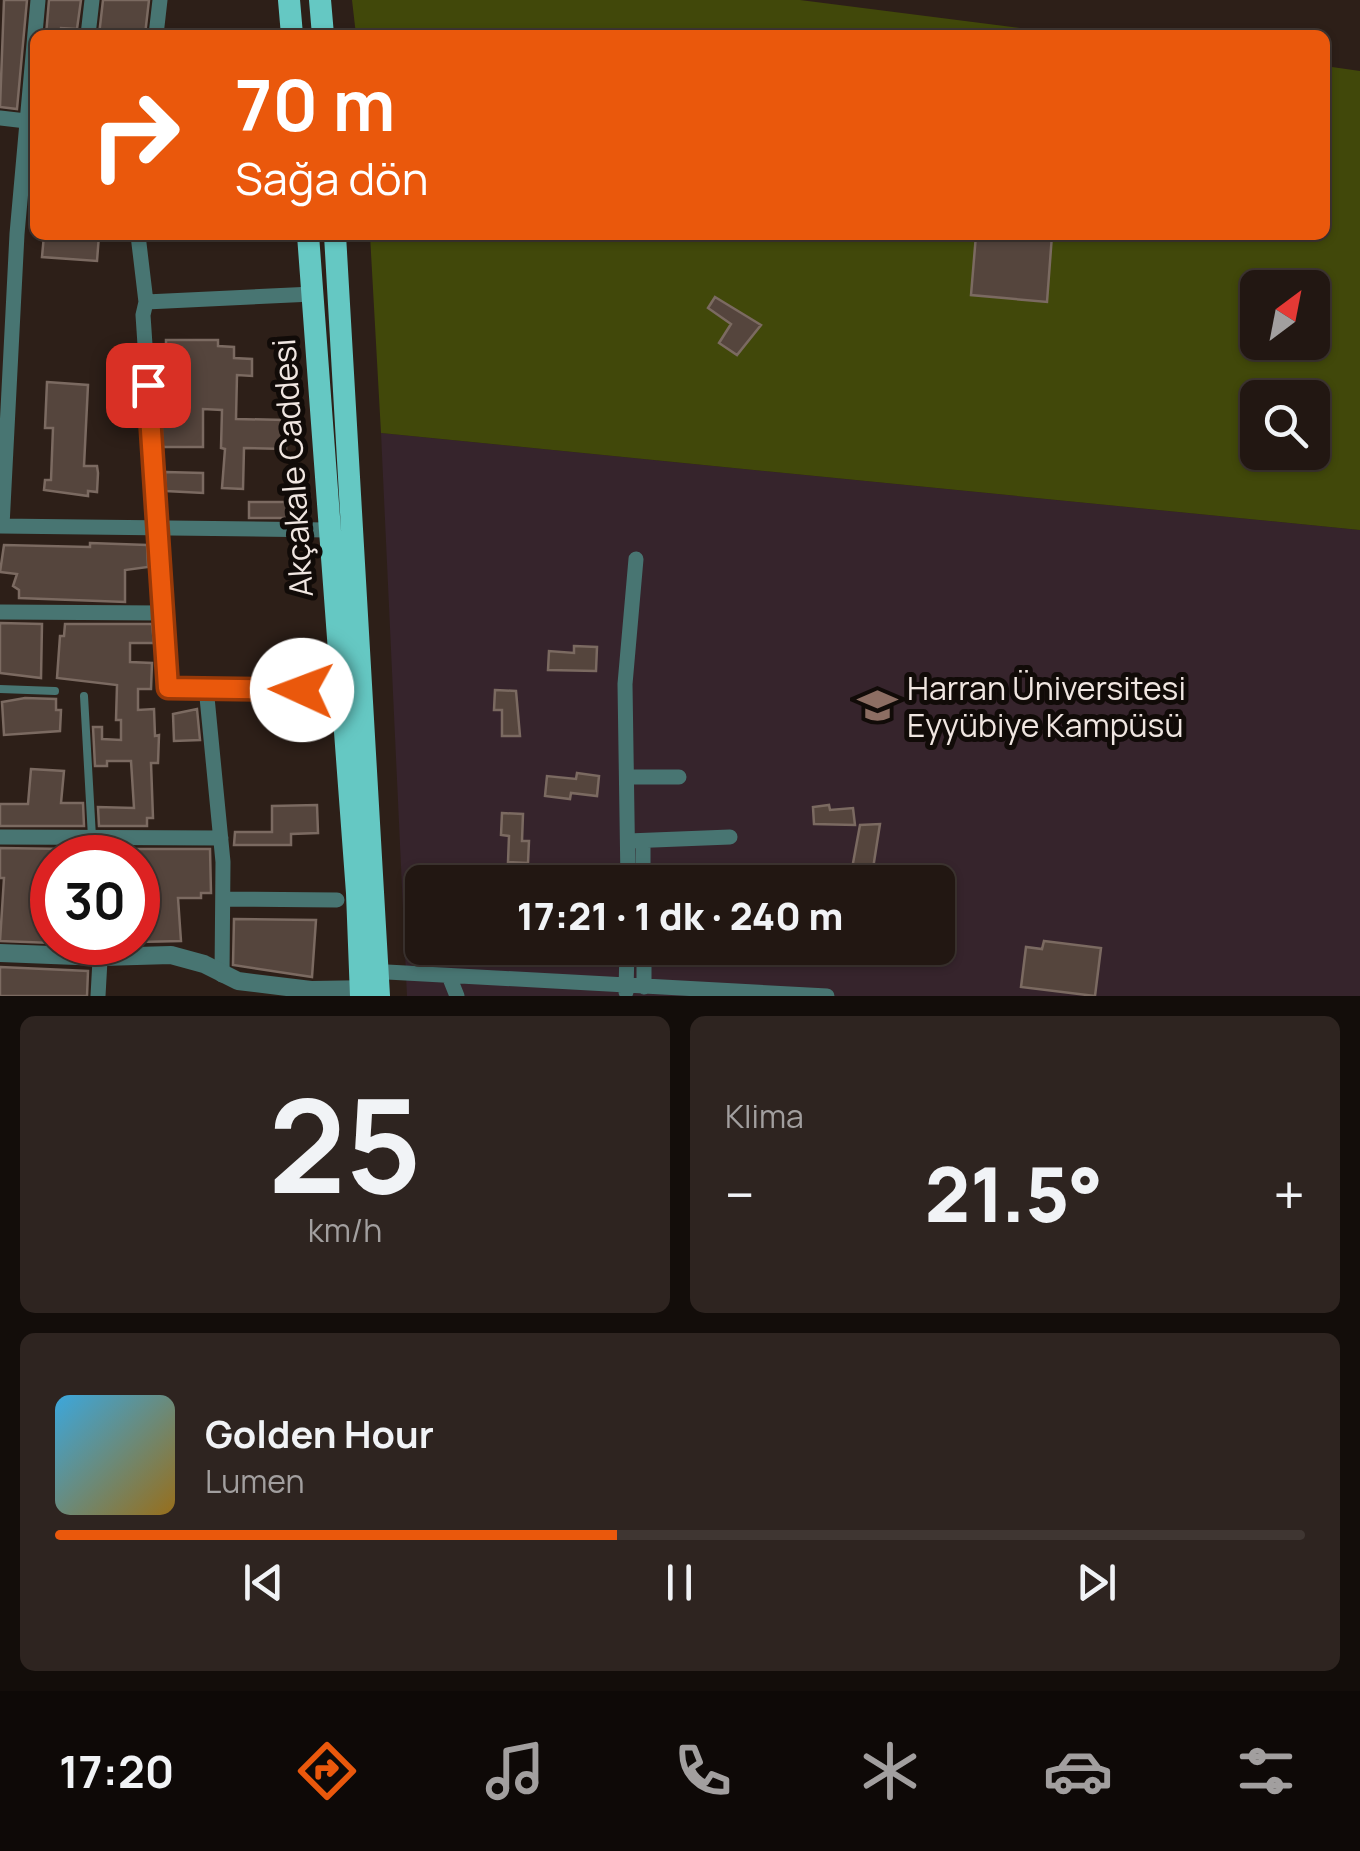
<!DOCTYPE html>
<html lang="tr">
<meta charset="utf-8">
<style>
:root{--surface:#221712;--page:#2e2420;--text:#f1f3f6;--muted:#a29f9f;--line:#3f3632;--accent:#ea580c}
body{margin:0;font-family:Manrope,sans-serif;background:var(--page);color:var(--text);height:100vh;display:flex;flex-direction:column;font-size:38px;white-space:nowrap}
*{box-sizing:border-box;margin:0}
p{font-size:32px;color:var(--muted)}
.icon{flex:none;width:55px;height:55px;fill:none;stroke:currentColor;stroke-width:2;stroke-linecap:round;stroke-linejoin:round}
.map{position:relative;height:996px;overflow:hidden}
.side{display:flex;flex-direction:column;gap:20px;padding:20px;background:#130d0a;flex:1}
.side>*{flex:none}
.guide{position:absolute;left:30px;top:30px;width:1300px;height:210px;border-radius:15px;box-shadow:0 2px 8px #0004,0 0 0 2px var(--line);background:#ea580c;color:#fff;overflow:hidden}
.needle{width:65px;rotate:32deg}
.buttons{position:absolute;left:1240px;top:270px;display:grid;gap:20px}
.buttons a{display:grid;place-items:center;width:90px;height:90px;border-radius:15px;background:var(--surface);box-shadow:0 2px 8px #0004,0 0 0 2px var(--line);font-size:50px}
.speed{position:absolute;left:30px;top:835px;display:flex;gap:20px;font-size:50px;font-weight:700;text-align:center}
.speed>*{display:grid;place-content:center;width:130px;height:130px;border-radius:50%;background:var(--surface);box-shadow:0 2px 8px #0004,0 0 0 2px var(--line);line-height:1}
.speed .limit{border:15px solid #d22;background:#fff;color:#111}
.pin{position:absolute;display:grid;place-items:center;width:85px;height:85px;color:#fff;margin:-42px;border-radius:20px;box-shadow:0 5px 15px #0006}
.me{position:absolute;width:110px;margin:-55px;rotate:272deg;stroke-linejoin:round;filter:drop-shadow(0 0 8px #0008)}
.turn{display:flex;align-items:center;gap:35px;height:210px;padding:0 40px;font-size:45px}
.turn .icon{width:130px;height:130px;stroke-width:2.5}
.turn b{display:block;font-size:70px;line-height:85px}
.big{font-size:75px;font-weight:800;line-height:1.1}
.side .tile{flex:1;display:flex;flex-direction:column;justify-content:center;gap:15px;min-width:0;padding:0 35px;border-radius:15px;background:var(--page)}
.side .dial{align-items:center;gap:0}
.dial b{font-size:130px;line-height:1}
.song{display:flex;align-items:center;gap:30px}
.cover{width:120px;height:120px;border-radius:15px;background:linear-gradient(135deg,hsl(200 70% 55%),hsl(40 70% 35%))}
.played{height:10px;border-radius:5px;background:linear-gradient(90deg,var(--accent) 45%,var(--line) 45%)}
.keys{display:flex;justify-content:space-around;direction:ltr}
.heat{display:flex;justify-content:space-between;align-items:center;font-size:55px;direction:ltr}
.side .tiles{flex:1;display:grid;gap:20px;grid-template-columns:1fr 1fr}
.tile:last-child{grid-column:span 2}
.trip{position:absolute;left:405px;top:865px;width:550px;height:100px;border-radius:15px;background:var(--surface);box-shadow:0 2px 8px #0004,0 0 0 2px var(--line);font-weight:800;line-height:100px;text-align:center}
.tab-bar{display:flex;height:160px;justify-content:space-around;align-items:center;background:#0e0907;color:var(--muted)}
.tab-bar .icon{width:70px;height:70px}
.tab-bar .selected{color:var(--accent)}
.tab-bar b{font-size:45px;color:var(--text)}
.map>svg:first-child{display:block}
</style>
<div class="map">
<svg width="1360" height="996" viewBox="0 0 1360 996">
<rect width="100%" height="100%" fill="#2d1f18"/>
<path fill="#36242c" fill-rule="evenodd" d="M381 433 1360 530V996H407ZM422 882H938V948H422Z"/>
<path fill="#41480a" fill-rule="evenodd" d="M352 0H800L1076 35H356Z
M1325 66 1360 71V530L381 433 370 235H1325ZM1258 288H1312V342H1258ZM1258 398H1312V452H1258Z"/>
<path fill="#55453d" stroke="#7b6a61" stroke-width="2.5" d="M4 0H27L17 109 0 107Z
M49 0H81L77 29 61 28 60 35H46Z
M103 0H149L145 35H99Z
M44 235H99L97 261 42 257Z
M976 235H1052L1047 302 971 295Z
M715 297 761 325 737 355 719 343 731 324 708 308Z
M166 340H218V346L234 347V358L252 359V376L237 375 236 419 286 420V449L244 448 243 489 222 488 225 449 221 448 222 410 203 409V447H163L158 365H166Z
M47 382 88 385 84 466H97L98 473 97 492 88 491V496L44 490 45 480H51L53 428H45Z
M165 472 203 473V493L166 491Z
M249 502H294V518H249Z
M90 543 147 545 148 567 125 570V602L19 598V590L13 586 17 574 0 572 4 545 90 547Z
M0 623 42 624 41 678 0 673Z
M65 624H152L154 643H130V662L152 663 151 689H138V710L154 709 155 736 159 735 158 763H151L153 818H147V826H99L98 807 134 808 131 761H107V766H95L93 727H102V739L121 740V720H116L117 685 57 678 60 636H64Z
M574 646 597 647 596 671 548 670 549 651 574 653Z
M495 690 516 691 520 736H502V710H494Z
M25 698 56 699V710H61L60 731 4 735 2 702Z
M197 709 200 740 174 741 173 714Z
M31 769 64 771 61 803H83L84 826H0V804H28Z
M577 773 599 776 597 796 571 793 570 799 545 796 547 776 576 779Z
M317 805 318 833 291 834V845H234L235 832H272V806Z
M829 805 830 810 853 808 855 825 814 824 813 807Z
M502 813 523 814 522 841H529L528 863 508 862 509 836 501 835Z
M880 824 872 875 851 874 860 825Z
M0 848 67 849 68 858H52V894L34 893V917L52 916V943L0 941 4 878H0Z
M138 849H210L211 893H201V898H178L181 941 138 942Z
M234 919 316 920 312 977 233 965Z
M1044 941 1101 948 1095 996 1021 987 1026 947 1042 949Z
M0 967 88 971 87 996H0Z"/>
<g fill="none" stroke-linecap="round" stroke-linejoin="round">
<path stroke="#487572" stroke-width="8" d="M0 689 55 691
M84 696 92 837"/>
<path stroke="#487572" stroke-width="15" d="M88 35 92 0
M156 35 160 0
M0 118 35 122
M138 235 146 302 143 315 168 687 302 690
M146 302 313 294
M0 526 328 530
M2 526 17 234 38 0
M0 612 163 613
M206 687 223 862 222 975
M627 777H679
M0 837 221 838
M628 841 730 837
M643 841V882
M628 882 625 684 636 559
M224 899 337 900
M644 948V987
M369 971 827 996
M449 976 457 996
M626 992 627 948
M98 996 101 942"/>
<path stroke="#487572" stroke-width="18" d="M0 953 102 957 171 955 204 964 238 981 311 990 373 989"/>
<path stroke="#65c8c3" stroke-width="22" d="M289 0 292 35
M320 0 323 35
M308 235 357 893 361 996
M335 235 379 996"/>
</g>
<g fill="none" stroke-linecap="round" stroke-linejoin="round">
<defs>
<path id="route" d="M148 385 168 688 302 690"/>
</defs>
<use href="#route" stroke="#983908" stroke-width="25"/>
<use href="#route" stroke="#ea580c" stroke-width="18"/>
</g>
<defs>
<symbol id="university-bare" viewBox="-9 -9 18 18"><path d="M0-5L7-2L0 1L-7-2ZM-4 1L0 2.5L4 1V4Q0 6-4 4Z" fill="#8d6e63" stroke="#110b08" stroke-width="2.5" paint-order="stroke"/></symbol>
</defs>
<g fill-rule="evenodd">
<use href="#university-bare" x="850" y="678" width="55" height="55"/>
</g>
<g text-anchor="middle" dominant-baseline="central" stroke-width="10" stroke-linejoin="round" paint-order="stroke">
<g font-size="32" fill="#f0e6e1" stroke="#110b08">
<text transform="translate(292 468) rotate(-94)">Akçakale Caddesi</text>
</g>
<g font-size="32" fill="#f0e6e1" stroke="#110b08" text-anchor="start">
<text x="907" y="688">Harran Üniversitesi<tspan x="907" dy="37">Eyyübiye Kampüsü</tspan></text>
</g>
</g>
</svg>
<div class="buttons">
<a><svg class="needle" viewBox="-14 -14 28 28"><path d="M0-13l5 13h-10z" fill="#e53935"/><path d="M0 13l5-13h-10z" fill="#a29f9f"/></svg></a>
<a><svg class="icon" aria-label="search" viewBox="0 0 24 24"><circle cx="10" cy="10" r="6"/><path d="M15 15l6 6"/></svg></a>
</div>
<div class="speed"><div class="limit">30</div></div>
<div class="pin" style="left:148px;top:385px;background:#d93025"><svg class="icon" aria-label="arrive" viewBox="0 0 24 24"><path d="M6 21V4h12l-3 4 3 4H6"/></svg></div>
<svg class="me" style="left:302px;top:690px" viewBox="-20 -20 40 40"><circle r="19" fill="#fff"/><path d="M0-13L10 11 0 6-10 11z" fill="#ea580c"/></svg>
<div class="trip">17:21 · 1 dk · 240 m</div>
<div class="guide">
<div class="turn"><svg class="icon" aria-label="right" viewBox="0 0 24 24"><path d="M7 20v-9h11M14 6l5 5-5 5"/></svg><div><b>70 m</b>Sağa dön</div></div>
</div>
</div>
<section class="side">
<div class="tiles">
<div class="tile dial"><b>25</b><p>km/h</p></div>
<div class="tile"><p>Klima</p>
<div class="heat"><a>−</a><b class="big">21.5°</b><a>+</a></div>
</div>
<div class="tile">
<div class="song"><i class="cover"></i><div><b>Golden Hour</b><p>Lumen</p></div></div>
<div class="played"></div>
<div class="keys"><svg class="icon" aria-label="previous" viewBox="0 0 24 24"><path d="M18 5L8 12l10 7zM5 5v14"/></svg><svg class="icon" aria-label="pause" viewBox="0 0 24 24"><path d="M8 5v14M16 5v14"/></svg><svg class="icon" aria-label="next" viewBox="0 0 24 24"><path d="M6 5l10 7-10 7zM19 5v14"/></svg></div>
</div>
</div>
</section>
<nav class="tab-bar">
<b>17:20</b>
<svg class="icon selected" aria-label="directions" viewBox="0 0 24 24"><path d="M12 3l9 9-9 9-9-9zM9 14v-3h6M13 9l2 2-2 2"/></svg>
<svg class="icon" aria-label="music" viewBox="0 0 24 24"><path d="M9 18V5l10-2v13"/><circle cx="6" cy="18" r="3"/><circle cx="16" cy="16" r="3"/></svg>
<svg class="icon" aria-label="phone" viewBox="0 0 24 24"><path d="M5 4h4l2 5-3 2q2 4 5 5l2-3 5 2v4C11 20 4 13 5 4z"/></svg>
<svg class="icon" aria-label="climate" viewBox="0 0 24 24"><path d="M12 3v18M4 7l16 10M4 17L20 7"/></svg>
<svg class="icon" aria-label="car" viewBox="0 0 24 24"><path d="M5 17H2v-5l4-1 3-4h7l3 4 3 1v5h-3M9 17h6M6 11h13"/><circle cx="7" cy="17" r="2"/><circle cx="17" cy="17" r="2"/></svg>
<svg class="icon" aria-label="filters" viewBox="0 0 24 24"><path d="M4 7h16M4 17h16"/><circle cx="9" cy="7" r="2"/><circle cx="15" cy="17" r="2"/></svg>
</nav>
